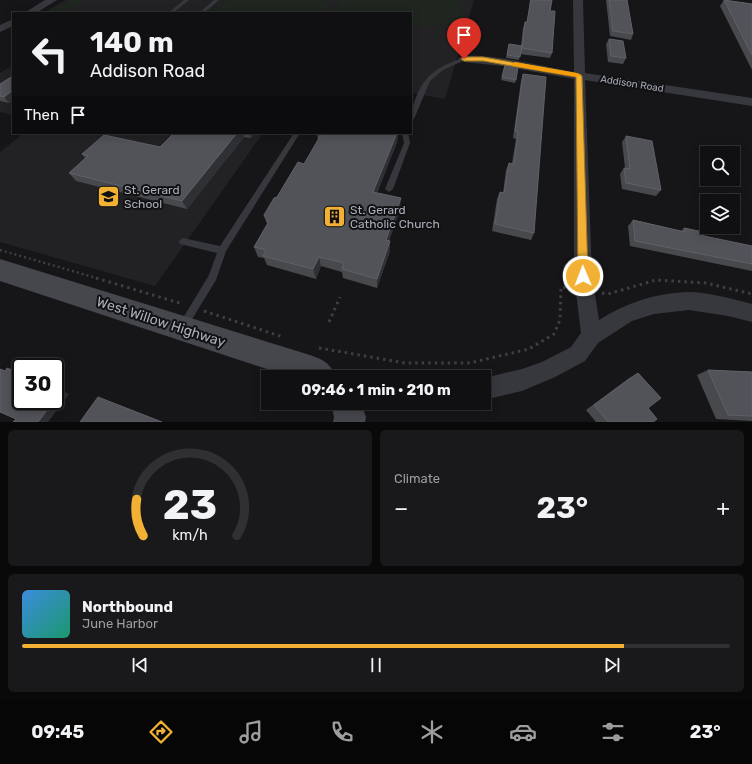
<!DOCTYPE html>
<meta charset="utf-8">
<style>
:root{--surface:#101012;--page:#19191b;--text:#f1f3f6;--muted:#9c9d9f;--line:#303032;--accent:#f2b134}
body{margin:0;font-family:Rubik,sans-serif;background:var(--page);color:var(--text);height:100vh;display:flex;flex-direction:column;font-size:15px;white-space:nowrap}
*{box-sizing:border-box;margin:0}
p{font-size:13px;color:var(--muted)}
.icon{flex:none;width:22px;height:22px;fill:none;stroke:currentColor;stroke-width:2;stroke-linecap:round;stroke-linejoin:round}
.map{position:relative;height:422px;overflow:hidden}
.drawer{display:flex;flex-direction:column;gap:8px;padding:8px;background:#09090a;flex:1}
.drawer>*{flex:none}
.guide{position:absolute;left:12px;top:12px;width:400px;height:122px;border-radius:0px;box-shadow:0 2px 10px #0003,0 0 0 1px var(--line);background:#101012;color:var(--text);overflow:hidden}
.tools{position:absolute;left:700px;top:146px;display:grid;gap:8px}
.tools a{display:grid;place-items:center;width:40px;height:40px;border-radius:0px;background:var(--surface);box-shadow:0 2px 10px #0003,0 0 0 1px var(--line);font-size:20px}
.speed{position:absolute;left:12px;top:358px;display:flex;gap:8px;font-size:20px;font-weight:700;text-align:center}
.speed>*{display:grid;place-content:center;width:52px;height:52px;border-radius:50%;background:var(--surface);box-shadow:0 2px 10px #0003,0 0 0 1px var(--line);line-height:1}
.speed .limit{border:2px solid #111;border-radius:6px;background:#fff;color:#111}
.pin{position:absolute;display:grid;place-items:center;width:34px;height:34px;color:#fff;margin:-41px -17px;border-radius:50% 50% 50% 0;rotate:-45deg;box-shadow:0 0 4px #0007}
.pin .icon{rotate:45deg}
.me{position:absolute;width:44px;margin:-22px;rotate:359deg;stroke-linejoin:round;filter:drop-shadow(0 0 3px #0008)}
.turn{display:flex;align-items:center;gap:14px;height:84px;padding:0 12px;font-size:18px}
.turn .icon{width:52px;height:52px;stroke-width:2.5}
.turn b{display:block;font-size:28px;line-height:34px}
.then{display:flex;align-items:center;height:38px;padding:0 12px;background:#0003;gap:8px;font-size:15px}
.big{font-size:30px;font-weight:700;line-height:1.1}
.drawer .card{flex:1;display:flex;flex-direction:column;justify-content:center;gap:6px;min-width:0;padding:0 14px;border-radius:6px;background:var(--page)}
.drawer .dial{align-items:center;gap:0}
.dial svg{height:104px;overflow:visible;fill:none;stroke:var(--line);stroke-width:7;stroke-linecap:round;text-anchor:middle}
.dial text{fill:var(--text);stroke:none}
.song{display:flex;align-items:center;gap:12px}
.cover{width:48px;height:48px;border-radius:6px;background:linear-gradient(135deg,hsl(210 70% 55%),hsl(160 70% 35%))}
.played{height:4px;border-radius:2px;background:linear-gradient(90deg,var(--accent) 85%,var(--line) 85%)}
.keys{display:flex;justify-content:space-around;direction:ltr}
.heat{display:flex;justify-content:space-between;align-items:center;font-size:22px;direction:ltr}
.drawer .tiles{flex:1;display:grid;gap:8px;grid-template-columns:1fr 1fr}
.card:last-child{grid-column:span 2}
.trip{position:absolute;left:261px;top:370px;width:230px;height:40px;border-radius:0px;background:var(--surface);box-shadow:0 2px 10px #0003,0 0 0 1px var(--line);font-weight:700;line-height:40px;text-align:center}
.tabs{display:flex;height:64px;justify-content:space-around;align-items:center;background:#060607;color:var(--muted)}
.tabs .icon{width:28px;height:28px}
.tabs .current{color:var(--accent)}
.tabs b{font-size:18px;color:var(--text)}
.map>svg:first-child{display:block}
</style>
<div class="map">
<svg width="752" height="422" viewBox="0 0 752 422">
<rect width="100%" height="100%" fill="#161618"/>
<path fill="#222225" d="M66 0H474L445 99 411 93V13H43Z
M13 65V115L0 112V73Z
M24 133H263L155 286 0 242V152Z"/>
<path fill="#1e261f" d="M72 0H86L64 13H49Z
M226 0H320L328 2V13H211Z
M337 0H457L465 18 462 24 411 26V13H338Z"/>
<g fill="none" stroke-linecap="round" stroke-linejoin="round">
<path stroke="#3d3f44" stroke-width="2.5" stroke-dasharray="2 3" stroke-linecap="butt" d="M0 250 100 279"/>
<path stroke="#3d3f44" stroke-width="3" stroke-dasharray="2.5 4" stroke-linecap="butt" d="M96 278 183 304
M602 293 608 294 656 280 706 283 752 294
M204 311 283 337
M329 322 340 297
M319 348 405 363H470L529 349 554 334 560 320 561 287 569 288"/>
<path fill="#37383d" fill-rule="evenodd" d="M184 0H189L173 13H168Z
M214 0H219L204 13H199Z
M462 58 467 59 443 70 430 81 414 119 411 121C411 112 413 105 416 97 426 73 439 67 462 58Z
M294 133H300L226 251 216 280 186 329 183 331 180 329 178 326 180 323 209 275 217 253 180 244 179 242 180 240 183 238 220 246Z
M402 133H408L410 143 393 189 389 192 385 189 404 143Z"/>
<path fill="#37383d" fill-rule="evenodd" d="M45 0H57L36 13H24Z
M573 0H583L585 73 752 98V106L585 80 592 276 599 320C626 303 655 293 688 292 709 292 732 299 752 304V322L728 316 689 310 654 314 632 321 598 343 585 361 555 377 522 391 484 400V378L522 369 542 362 571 347 581 333 574 276V79L503 66 464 62 458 59C467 48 557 69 574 72Z
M13 19V26L0 32V25Z"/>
<path fill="#45474d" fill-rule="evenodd" d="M0 259 310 355C324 360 330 363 336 377H291L0 281Z
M331 403H361L366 417 365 422H333L334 417Z"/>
</g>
<path fill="#47494d" d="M530 0H552L550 11 552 53 550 58 520 54 519 60 506 58 509 44 521 46 523 28 525 22H527Z
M606 0H627L633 34 631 40 610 36Z
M724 0 752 4V70L720 6Z
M609 39 626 58 623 64 608 62 606 44Z
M505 65 516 80 515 83 501 80Z
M523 74 534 233 531 240 492 231 497 199 500 192 503 193 506 170 509 163H512L516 139 513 138 521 81Z
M13 76V100L9 103 0 101V84Z
M174 133H255L251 138 244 137 187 209 76 181 69 173 85 158 82 154 160 147Z
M317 133H398L397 142 377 193 400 209 389 241 390 251 377 288 343 278 342 272 321 266 316 279 267 265 264 258 258 257 254 247 267 224 264 215 277 197 304 164 318 141Z
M626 136 661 190 656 196 622 189 620 174 624 168H625L622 142Z
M633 220 681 231 684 228 704 236 752 246V271L630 246 628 226Z
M708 370 752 372V421L716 419 697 375Z
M638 373 648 408 653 422H596L586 410 629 378Z"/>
<path fill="#2f3033" d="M13 90V100L9 103 4 97Z
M237 133H243L244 137 187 209 182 201Z
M249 133H255L251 138Z
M397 133H398L397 142 373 202V192Z
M401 198 400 209 386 250V240Z
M390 241V251L377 288V279Z
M319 257 321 266 316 279 313 269Z
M62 391 69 394 48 422H38L54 401H55V399Z"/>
<path fill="#525359" stroke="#5f6168" d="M531 0H552L550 11H555L552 53 522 48 525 22H527Z
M609 0H627L633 34 613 31Z
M724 0 752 4V55Z
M609 39 623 41 626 58 611 56Z
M509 44 522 46 520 57 507 55Z
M505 65 518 67 516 80 502 77Z
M523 74 546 77 534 233 495 224 500 192 504 193 509 163 514 164 518 132 515 131Z
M13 76V90L4 97 0 96V84Z
M174 133H237L182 201 69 173 88 156 82 154 104 135 160 147Z
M320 133H397L373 192 401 198 386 240 390 241 377 279 342 269 344 263 319 257 313 269 263 256 266 250 254 247 268 223 264 215 274 198 277 197 298 162 304 164 322 133Z
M626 136 652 141 661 190 626 183 624 168 630 169Z
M633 220 685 232 684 228 703 232 704 236 752 246V264L635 241Z
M7 368 21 374V401H54L38 422H13L16 419 0 412V369L5 371Z
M708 370 752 372V416L728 415Z
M638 373 661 398 648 408 657 419 653 422H608L594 405Z
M55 388 62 391 55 399Z
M98 397 162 422H80Z"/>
<path fill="#f2b134" stroke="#9d7322" d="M483 57 579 74 582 76 588 276 587 279 583 281 579 279 578 276 576 77 483 61H464L461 59 464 57Z"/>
<path fill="#f59e0b" d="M515 62 577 73 581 75 577 77 513 66 512 64Z"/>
<defs>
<symbol id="school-square" viewBox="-11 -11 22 22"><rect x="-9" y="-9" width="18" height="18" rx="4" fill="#f2b134" stroke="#111113"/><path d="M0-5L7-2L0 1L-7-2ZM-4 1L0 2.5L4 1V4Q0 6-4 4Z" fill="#111"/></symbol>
<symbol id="building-square" viewBox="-11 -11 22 22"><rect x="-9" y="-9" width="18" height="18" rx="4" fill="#f2b134" stroke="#111113"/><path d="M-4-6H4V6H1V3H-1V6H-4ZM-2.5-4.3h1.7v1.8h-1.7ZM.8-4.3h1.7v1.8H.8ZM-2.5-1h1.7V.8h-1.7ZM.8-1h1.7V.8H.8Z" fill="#111"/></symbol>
</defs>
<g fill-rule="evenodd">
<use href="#school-square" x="96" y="184" width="25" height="25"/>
<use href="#building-square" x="322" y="204" width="25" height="25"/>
</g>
<g text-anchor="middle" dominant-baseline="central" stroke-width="4" stroke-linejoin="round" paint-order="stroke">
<g font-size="10" fill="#a8adb8" stroke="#111113">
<text transform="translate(632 84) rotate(9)">Addison Road</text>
</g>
<g font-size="12" fill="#a8adb8" stroke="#111113" text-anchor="start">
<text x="124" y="190">St. Gerard<tspan x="124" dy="14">School</tspan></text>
<text x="350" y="210">St. Gerard<tspan x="350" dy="14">Catholic Church</tspan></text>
</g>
<g font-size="14" fill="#a8adb8" stroke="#111113">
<text transform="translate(161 322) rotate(18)">West Willow Highway</text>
</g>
</g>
</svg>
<div class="tools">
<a><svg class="icon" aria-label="search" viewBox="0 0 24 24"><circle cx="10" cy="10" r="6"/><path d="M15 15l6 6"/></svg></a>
<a><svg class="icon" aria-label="layers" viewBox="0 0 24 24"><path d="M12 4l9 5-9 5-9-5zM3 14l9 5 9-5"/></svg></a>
</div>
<div class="speed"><div class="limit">30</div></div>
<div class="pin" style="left:464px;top:59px;background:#d93025"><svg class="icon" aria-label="arrive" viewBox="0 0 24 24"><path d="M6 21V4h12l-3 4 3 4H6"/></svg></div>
<svg class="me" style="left:583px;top:276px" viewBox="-20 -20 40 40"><circle r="17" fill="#f2b134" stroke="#fff" stroke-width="3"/><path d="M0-11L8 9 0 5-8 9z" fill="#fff"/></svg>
<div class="trip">09:46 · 1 min · 210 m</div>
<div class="guide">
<div class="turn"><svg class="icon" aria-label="left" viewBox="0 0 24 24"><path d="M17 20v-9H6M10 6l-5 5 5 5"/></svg><div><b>140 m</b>Addison Road</div></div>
<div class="then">Then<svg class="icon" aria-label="arrive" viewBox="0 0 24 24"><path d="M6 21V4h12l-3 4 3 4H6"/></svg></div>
</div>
</div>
<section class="drawer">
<div class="tiles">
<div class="card dial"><svg viewBox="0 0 100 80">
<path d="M14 69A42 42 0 1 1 86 69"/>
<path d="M14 69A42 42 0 0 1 9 41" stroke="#f2b134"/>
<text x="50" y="56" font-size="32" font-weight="700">23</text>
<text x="50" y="72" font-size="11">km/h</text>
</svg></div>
<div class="card"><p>Climate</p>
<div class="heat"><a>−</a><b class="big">23°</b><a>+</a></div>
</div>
<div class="card">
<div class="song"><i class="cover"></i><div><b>Northbound</b><p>June Harbor</p></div></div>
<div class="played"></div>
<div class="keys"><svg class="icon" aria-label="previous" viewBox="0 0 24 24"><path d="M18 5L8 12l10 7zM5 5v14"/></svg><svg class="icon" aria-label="pause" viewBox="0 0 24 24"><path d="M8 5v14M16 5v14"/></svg><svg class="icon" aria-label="next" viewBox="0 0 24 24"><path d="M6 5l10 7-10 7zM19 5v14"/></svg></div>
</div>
</div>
</section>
<nav class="tabs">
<b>09:45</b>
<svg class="icon current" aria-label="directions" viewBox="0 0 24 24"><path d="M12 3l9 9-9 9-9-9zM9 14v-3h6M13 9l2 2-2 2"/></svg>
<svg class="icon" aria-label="music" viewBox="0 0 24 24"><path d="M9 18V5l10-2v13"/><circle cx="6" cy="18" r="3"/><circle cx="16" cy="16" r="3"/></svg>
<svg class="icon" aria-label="phone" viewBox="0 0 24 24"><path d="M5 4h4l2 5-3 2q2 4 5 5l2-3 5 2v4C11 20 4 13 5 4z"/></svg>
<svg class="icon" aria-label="climate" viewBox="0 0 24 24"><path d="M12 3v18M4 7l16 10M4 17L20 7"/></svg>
<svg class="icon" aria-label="car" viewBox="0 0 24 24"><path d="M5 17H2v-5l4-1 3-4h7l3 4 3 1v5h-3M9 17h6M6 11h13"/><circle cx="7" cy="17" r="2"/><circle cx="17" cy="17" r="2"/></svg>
<svg class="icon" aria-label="filters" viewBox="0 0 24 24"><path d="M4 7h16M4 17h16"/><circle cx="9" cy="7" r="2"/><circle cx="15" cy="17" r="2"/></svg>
<b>23°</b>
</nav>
